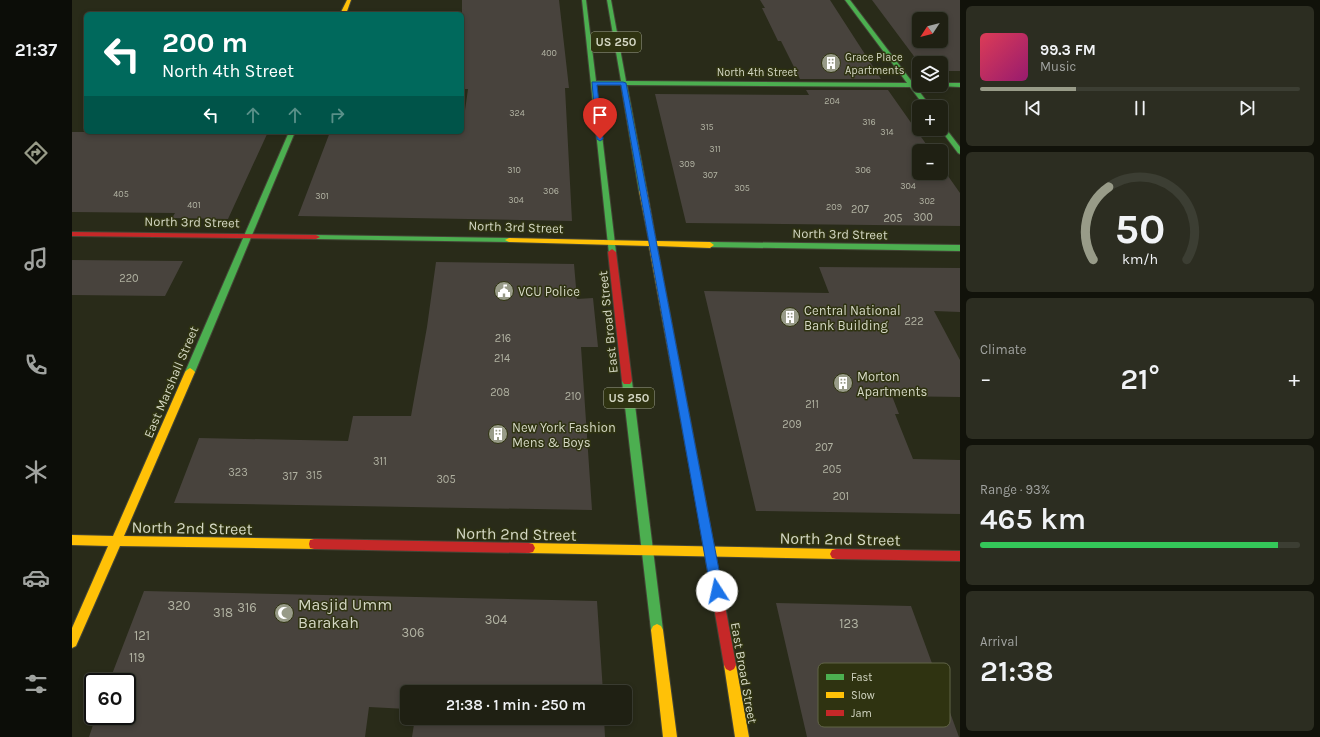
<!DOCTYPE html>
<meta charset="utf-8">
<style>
:root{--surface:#1f2013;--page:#2c2d21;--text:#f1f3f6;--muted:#a1a3a0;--line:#3c3e33;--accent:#989b88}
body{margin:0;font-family:Karla,sans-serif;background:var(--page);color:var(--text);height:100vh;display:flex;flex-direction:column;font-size:15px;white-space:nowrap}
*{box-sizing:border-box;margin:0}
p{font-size:13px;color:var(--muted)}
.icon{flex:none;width:22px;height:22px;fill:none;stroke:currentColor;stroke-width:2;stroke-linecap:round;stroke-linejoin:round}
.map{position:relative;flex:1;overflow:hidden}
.drawer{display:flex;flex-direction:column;gap:6px;padding:6px;background:#11120a;width:360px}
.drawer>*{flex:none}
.banner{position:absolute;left:12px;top:12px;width:380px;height:122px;border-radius:6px;box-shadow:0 2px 6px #0003,0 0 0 1px var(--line);background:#00695c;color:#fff;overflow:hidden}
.needle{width:26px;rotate:234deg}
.tools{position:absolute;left:840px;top:12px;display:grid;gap:8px}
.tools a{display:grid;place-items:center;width:36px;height:36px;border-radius:6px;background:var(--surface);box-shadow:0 2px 6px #0003,0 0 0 1px var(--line);font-size:20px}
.speed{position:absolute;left:12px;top:673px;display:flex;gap:8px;font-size:20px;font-weight:700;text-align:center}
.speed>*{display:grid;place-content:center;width:52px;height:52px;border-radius:50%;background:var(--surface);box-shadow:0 2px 6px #0003,0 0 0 1px var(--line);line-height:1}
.speed .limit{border:2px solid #111;border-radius:6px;background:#fff;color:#111}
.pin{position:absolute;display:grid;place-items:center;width:34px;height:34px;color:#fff;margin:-41px -17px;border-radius:50% 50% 50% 0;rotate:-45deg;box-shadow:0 0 4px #0007}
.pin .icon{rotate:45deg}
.me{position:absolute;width:44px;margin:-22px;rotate:350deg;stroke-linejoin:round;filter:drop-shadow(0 0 3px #0008)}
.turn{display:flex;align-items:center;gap:14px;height:84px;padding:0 12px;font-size:18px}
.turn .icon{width:52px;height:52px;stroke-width:2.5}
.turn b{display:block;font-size:28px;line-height:34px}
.lanes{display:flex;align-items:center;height:38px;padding:0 12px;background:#0003;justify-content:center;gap:20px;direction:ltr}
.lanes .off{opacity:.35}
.big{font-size:30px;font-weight:600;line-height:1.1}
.drawer .tile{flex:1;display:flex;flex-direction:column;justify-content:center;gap:6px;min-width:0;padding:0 14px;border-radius:6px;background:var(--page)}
.drawer .dial{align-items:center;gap:0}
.dial svg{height:104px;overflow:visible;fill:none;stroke:var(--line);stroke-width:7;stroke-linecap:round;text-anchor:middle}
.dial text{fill:var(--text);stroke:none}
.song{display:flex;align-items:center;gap:12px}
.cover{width:48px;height:48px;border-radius:6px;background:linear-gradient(135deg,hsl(350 70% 55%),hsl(320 70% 35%))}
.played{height:4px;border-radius:2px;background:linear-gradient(90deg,var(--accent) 30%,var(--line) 30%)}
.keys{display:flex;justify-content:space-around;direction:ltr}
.heat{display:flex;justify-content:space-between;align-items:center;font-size:22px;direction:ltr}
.charge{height:6px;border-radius:3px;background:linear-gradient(90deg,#34c759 93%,var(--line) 0)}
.trip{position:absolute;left:328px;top:685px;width:232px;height:40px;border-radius:6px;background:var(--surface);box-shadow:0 2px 6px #0003,0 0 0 1px var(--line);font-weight:600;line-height:40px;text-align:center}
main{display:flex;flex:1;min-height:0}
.menu{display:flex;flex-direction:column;width:72px;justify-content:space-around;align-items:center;background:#0c0d08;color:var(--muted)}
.menu .icon{width:28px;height:28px}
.menu .on{color:var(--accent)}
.menu b{font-size:18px;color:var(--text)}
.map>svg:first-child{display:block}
</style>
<main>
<nav class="menu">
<b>21:37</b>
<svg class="icon on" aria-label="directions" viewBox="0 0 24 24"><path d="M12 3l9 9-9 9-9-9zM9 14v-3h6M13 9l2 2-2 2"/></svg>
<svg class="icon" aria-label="music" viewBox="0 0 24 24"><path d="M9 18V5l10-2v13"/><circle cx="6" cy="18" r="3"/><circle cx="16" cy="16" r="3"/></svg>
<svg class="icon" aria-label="phone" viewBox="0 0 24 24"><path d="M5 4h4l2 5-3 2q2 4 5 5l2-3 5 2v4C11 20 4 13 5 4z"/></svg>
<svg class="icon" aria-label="climate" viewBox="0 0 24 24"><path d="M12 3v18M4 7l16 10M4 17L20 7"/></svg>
<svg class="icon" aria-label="car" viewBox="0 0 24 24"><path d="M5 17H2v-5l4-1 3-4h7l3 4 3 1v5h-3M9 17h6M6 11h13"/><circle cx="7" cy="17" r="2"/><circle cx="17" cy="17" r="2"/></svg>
<svg class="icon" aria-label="filters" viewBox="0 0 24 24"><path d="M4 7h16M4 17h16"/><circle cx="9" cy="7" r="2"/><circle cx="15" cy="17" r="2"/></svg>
</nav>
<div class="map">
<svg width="888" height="737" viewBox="0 0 888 737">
<rect width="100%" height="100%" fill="#292b19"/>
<path fill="#48433d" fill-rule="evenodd" d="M390 0H487L497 88H493L500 221 226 216 258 132H390L396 89H390Z
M688 0H758L809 79H728L709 41H706L690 8H693Z
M800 0H888V71H869V63H847ZM847 19H869V41H847Z
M734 90H816L859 151H847V173H869V166L888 193V226L614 223 583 94 737 95Z
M0 132H196L156 219 100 218 103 213 0 212Z
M0 260 111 261 93 296 0 295Z
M364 262 502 264 505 299 521 298 526 347H509L520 510 102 503 127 438 276 441 281 416H339L355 327Z
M747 267 888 268V312L862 311 888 360V397L820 396 827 414H823L841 459 888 460V514L684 511 632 291 757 293Z
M72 591 525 601 531 692H335V709L297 707 293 737H17L24 716H55V682H37Z
M704 603 839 606 887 737H735Z
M343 718H532L533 737H340Z"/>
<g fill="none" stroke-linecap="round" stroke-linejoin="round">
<defs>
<path id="fast" d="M510 0H514L524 81H549L535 0H539L554 81 835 83 773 0H778L841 83H847V85H850L844 87 859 107H853L838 87 555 85 575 191 571 193 567 191 549 85H524L544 252 543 254H537Z
M869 83H888V87L867 86 866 85H869Z
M869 124 871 125 888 147V154L886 153 868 129Z
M217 132H223L123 372 121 374H115L113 372Z
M241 235 437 238 441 240 437 242 244 239H241Z
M638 242 888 245V251L635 247 634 245Z
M555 377 558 378 560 381 591 630 589 634 585 636 581 634 579 630 550 381 552 378Z"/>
<path id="slow" d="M275 0H279L274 14H268Z
M571 189 575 191 584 241 638 242 642 245 638 248 585 246 634 503 633 506 629 508 625 506 624 503 577 246 437 242 433 240 437 238 577 241 567 191Z
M118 368 121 370 123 372 52 536 242 539 246 540 247 544 246 548 242 549 48 546 4 646 0 648V628L36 546 0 545V535L41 536 113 372 115 370Z
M457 543 764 549 768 550 770 554 768 558 764 559 457 553 453 552 451 548 453 544Z
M585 624 589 626 591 630 605 737H591L579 630 581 626Z
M658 659 662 661 664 665 677 737H663L652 665 654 661Z"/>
<path id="jam" d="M0 232 244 235 248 237 244 239 0 236Z
M540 249 544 252 560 381 558 384H552L550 381 536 252Z
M629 498 633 500 634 503 664 665 662 669 658 671 654 669 652 665 624 503 625 500Z
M242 539 457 543 461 544 463 548 461 552 457 553 242 549 238 548 237 544 238 540Z
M764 549 888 551V561L764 559 760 558 758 554 760 550Z"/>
</defs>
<use href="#fast" stroke="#444536" stroke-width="2"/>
<use href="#slow" stroke="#444536" stroke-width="2"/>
<use href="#jam" stroke="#444536" stroke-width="2"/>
<use href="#fast" fill="#4caf50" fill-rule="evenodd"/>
<use href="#slow" fill="#ffc107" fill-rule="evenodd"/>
<use href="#jam" fill="#c62828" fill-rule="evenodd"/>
</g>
<path fill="#1a73e8" stroke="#114b97" d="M520 82H551L554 83 651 591 649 595 645 597 641 595 639 591 549 85H525L531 139 528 141 525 139Z"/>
<defs>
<symbol id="building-disc" viewBox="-11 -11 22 22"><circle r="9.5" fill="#989b88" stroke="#2f3311"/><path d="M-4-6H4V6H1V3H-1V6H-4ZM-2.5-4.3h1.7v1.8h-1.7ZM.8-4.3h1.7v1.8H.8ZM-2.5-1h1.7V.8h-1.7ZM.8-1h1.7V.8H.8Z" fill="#fff"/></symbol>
<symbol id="civic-disc" viewBox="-11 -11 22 22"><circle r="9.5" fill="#989b88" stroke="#2f3311"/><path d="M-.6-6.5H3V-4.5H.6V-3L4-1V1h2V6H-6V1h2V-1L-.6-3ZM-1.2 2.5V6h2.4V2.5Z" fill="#fff"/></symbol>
<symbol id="mosque-disc" viewBox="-11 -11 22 22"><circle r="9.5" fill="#989b88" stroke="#2f3311"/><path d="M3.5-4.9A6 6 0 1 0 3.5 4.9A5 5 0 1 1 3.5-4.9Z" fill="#fff"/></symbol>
</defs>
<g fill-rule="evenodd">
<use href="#building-disc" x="748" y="52" width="22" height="22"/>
<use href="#civic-disc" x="421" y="280" width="22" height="22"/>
<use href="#building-disc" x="707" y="306" width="22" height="22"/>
<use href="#building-disc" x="760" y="372" width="22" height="22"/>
<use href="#building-disc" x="415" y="423" width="22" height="22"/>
<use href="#mosque-disc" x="201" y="602" width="22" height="22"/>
</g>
<g text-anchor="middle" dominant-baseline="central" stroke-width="3" stroke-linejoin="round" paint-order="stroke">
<g font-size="9" fill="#b1b2a2">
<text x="477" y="53">400</text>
<text x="760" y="101">204</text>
<text x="445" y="113">324</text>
<text x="797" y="122">316</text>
<text x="635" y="127">315</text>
<text x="815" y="132">314</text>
<text x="643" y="149">311</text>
<text x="615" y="164">309</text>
<text x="442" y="170">310</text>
<text x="791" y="170">306</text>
<text x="638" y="175">307</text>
<text x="836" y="186">304</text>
<text x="670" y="188">305</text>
<text x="479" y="191">306</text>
<text x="49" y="194">405</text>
<text x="250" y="196">301</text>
<text x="444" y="200">304</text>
<text x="855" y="201">302</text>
<text x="122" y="205">401</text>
<text x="762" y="207">209</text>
</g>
<g font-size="11" fill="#d4d7c4" stroke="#2f3311" text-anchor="start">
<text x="773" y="57">Grace Place<tspan x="773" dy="13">Apartments</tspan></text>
</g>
<g font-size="11" fill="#d4d7c4" stroke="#2f3311">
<text x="685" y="72">North 4th Street</text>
</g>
<g font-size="11" fill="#b1b2a2">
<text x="788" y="209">207</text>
<text x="851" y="217">300</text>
<text x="821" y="218">205</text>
<text x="57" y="278">220</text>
<text x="842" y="321">222</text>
<text x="431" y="338">216</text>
<text x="430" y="358">214</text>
<text x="428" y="392">208</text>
<text x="501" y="396">210</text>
<text x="740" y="404">211</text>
<text x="720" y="424">209</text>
<text x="752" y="447">207</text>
<text x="308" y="461">311</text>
<text x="760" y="469">205</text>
<text x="166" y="472">323</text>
<text x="242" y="475">315</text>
<text x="218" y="476">317</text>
<text x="374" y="479">305</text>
<text x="769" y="496">201</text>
</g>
<g fill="#2f3311" stroke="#a2a68e" stroke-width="1">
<rect x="519" y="32" width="50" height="20" rx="3"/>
<rect x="532" y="388" width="50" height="20" rx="3"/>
</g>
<g font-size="12" font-weight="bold" fill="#d4d7c4">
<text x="544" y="42">US 250</text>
<text x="557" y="398">US 250</text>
</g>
<g font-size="13" fill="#d4d7c4" stroke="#2f3311">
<text transform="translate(120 222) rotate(1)">North 3rd Street</text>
<text transform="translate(444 227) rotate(2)">North 3rd Street</text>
<text transform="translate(768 234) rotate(1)">North 3rd Street</text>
<text transform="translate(536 322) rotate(-96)">East Broad Street</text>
<text transform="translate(99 382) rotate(-67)">East Marshall Street</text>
<text transform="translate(672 673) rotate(80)">East Broad Street</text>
</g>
<g font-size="13" fill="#d4d7c4" stroke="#2f3311" text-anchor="start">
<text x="446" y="291">VCU Police</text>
<text x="732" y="310">Central National<tspan x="732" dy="15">Bank Building</tspan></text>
<text x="785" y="376">Morton<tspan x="785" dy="15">Apartments</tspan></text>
<text x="440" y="427">New York Fashion<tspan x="440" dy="15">Mens &amp; Boys</tspan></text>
</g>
<g font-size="13" fill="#b1b2a2">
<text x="107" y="605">320</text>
<text x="175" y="607">316</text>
<text x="151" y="612">318</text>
<text x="424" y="619">304</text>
<text x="777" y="623">123</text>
<text x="341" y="632">306</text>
<text x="70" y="635">121</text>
<text x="65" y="657">119</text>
</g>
<g font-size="16" fill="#d4d7c4" stroke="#2f3311">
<text transform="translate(120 528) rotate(1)">North 2nd Street</text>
<text transform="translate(444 534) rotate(1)">North 2nd Street</text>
<text transform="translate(768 539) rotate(1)">North 2nd Street</text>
</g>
<g font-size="16" fill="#d4d7c4" stroke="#2f3311" text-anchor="start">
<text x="226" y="604">Masjid Umm<tspan x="226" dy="18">Barakah</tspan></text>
</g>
</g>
<rect x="746" y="663" width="132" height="64" rx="6" fill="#2f3311" stroke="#616447" stroke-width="1"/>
<rect x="754" y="674" width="18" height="6" fill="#4caf50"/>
<rect x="754" y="692" width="18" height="6" fill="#ffc107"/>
<rect x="754" y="710" width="18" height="6" fill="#c62828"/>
<g font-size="11" fill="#d4d7c4">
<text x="779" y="681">Fast</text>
<text x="779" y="699">Slow</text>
<text x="779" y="717">Jam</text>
</g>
</svg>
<div class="tools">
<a><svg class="needle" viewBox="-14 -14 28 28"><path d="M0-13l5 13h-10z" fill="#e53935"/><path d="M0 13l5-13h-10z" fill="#a1a3a0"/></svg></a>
<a><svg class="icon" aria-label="layers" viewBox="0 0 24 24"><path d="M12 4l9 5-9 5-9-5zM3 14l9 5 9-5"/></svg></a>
<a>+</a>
<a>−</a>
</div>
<div class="speed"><div class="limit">60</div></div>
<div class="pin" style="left:528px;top:139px;background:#d93025"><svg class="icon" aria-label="arrive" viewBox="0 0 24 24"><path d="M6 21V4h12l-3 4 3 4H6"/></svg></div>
<svg class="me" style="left:645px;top:591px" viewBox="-20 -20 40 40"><circle r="19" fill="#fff"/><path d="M0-13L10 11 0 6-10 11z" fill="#1a73e8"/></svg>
<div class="trip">21:38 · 1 min · 250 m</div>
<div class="banner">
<div class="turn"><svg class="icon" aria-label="left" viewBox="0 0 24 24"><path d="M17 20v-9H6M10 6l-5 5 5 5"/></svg><div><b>200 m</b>North 4th Street</div></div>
<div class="lanes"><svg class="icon" aria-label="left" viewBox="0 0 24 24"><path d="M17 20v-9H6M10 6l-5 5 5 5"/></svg><svg class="icon off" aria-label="ahead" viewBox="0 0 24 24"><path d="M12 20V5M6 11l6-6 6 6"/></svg><svg class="icon off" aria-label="ahead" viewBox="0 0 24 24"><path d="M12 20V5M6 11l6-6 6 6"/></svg><svg class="icon off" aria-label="right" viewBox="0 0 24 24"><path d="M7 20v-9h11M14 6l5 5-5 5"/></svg></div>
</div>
</div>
<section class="drawer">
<div class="tile">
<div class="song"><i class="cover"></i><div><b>99.3 FM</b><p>Music</p></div></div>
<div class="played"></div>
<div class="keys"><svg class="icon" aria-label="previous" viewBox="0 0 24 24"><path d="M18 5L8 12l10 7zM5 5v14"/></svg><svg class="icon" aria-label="pause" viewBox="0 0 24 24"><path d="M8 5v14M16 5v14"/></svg><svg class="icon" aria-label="next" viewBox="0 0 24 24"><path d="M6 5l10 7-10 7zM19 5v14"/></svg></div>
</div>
<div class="tile dial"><svg viewBox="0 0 100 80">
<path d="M14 69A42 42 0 1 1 86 69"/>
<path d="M14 69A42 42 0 0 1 26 13" stroke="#989b88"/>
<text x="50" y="56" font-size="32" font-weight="700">50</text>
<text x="50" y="72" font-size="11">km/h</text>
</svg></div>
<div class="tile"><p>Climate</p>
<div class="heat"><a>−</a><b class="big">21°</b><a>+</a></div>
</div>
<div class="tile"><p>Range · 93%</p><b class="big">465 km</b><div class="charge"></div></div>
<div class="tile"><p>Arrival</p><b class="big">21:38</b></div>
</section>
</main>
